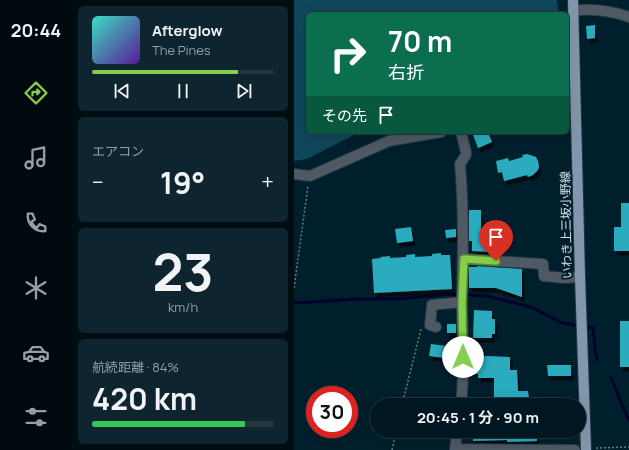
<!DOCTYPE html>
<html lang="ja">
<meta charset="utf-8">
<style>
:root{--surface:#001721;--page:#0e242e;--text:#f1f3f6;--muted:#959fa5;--line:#22363f;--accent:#85cf4c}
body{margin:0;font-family:Manrope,"Noto Sans JP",sans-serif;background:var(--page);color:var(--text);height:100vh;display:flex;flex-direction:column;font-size:15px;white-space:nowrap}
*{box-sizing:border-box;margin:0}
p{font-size:13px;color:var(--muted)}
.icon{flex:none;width:22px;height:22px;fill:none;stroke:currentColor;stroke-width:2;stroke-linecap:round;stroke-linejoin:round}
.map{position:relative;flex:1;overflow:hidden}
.panel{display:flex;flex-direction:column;gap:6px;padding:6px;background:#000d12;width:222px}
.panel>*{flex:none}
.hud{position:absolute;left:12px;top:12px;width:263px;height:122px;border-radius:6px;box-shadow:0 4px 16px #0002,0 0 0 1px var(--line);background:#0b6e4f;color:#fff;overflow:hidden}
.speed{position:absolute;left:12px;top:386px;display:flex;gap:8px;font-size:20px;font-weight:700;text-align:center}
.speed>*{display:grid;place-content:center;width:52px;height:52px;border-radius:50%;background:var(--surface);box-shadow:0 4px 16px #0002,0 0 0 1px var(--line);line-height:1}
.speed .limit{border:6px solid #d22;background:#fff;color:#111}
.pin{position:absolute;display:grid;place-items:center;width:34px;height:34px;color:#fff;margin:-41px -17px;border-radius:50% 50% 50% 0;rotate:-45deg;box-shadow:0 0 4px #0007}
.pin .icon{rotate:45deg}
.me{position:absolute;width:44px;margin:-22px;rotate:0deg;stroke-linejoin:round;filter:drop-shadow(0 0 3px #0008)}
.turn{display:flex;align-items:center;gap:14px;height:84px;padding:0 16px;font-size:18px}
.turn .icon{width:52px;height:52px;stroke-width:2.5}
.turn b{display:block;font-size:28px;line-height:34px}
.then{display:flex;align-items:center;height:38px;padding:0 16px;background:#0003;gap:8px;font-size:15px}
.big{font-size:30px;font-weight:700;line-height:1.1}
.panel .widget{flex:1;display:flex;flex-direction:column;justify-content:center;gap:6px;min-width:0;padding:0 14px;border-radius:6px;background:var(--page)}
.panel .dial{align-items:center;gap:0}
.dial b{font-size:52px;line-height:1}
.song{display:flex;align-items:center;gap:12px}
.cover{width:48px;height:48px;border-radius:6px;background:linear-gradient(135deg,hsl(170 70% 55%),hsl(270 70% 35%))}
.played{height:4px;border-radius:2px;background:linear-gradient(90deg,var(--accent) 80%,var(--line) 80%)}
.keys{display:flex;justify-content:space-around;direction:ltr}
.heat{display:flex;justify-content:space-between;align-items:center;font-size:22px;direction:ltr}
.charge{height:6px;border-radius:3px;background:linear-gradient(90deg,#34c759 84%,var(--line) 0)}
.trip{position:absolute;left:76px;top:398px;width:216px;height:40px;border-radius:20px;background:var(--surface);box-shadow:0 4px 16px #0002,0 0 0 1px var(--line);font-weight:700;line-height:40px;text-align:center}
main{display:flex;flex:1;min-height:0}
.dock{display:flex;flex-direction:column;width:72px;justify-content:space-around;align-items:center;background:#00090d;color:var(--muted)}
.dock .icon{width:28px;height:28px}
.dock .on{color:var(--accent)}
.dock b{font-size:18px;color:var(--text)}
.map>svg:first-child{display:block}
</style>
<main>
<nav class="dock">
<b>20:44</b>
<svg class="icon on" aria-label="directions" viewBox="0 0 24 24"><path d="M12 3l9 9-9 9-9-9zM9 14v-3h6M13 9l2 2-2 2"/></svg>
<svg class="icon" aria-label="music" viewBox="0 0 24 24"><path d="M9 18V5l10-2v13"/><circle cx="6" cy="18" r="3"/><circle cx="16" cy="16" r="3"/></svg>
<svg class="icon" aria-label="phone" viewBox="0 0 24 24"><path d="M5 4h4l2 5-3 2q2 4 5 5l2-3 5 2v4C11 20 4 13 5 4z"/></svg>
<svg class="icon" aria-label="climate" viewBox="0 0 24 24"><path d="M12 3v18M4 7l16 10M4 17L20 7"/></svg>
<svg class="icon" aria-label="car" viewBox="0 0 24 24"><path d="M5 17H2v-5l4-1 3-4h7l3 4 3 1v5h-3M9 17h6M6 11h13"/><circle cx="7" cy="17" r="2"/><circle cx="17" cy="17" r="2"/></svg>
<svg class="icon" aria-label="filters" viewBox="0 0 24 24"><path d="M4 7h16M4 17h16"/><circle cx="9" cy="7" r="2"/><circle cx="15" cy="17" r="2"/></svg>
</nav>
<section class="panel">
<div class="widget">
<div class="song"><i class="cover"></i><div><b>Afterglow</b><p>The Pines</p></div></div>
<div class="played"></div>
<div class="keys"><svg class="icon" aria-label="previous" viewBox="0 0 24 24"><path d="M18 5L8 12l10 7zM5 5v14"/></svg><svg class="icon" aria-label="pause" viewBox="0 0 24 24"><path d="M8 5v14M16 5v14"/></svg><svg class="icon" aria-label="next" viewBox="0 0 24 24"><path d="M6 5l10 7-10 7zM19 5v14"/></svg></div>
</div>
<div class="widget"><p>エアコン</p>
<div class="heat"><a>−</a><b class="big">19°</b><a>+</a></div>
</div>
<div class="widget dial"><b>23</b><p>km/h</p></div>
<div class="widget"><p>航続距離 · 84%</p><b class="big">420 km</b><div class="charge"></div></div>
</section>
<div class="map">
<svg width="335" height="450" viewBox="0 0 335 450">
<defs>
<filter id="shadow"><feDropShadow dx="2.5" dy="4.5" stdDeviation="0" flood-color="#0009"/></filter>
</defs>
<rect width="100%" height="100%" fill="#001f2c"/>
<path fill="#10465c" d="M0 0H263L265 14H14V132H66L13 159 0 161Z"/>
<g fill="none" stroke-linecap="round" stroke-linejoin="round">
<path stroke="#01012c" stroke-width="3" d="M0 303 63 299H102L155 294 193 296 237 307 268 323 299 328 301 348 303 360
M317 378 335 421"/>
</g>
<path fill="#2aabbe" filter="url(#shadow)" d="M301 25V38L293 39 292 26Z
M178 132H194L198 142 184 148Z
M233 154 242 157 244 161 245 167 244 170 239 175 234 177 233 175 210 181 208 172 204 173 202 161 214 158 215 161 229 157 228 155Z
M327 203H335V251H320V227H327Z
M175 210H187V244L200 243V252L178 251V241H175Z
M117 227 119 241 103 243 101 229Z
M162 229V237L152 238 151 230Z
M147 253V255H156L158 289 80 293 78 259 87 258 86 257 96 256V258L112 257V255L121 254V257L138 256V254Z
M183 266 228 269V297L202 288H175V267H183Z
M180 310 198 311V319H201V334H198V338H179Z
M326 321H335V367H326Z
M153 324H162V333H153Z
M137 344 153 346 151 358 135 356Z
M194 356 216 357V370H223L224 391H234L236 405H201V399H200V378H184V374H180L179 357Z
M253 365H277V376H254Z
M179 431H243V441L213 442V440L179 441Z"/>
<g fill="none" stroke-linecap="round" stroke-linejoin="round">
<defs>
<path id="minor" d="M279 11C298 8 317 11 335 17
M0 174 16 176 95 141 147 132
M170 259 249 264 250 276 271 278 286 277
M142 327 136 325 138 305 168 302
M167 405C171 371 168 336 168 301 169 255 170 210 166 164L172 155V152L167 132
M161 449 281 450
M161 450 163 431"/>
<path id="major" d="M279 0 286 277 292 450"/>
</defs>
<use href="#minor" stroke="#1d3b47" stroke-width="12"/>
<use href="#major" stroke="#1d3b47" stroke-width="12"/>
<path stroke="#647d88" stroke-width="1.5" stroke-dasharray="2 2" stroke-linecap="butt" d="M0 288 14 186
M108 405 127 329
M302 448 335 447
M98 450 102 431"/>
<use href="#minor" stroke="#4f5963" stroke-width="10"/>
<use href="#major" stroke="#8397ac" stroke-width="10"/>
</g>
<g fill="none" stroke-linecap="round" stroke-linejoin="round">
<defs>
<path id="route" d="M169 357 168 302 170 259 202 261"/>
</defs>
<use href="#route" stroke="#568731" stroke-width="10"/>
<use href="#route" stroke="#85cf4c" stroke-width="7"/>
</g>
<g text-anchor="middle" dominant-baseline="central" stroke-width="4" stroke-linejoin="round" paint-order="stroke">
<g font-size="12" fill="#d2e4ed" stroke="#001f2c">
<text transform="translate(272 225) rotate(-91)">いわき上三坂小野線</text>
</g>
</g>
</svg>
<div class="speed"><div class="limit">30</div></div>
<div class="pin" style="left:202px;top:261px;background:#d93025"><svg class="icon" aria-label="arrive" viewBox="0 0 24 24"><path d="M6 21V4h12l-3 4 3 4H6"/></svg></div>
<svg class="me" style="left:169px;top:357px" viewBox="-20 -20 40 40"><circle r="19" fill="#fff"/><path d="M0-13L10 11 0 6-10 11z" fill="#85cf4c"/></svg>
<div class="trip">20:45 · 1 分 · 90 m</div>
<div class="hud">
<div class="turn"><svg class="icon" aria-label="right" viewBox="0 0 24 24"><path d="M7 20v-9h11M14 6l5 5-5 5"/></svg><div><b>70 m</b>右折</div></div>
<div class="then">その先<svg class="icon" aria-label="arrive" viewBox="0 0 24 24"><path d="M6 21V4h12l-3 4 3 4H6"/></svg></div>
</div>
</div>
</main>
